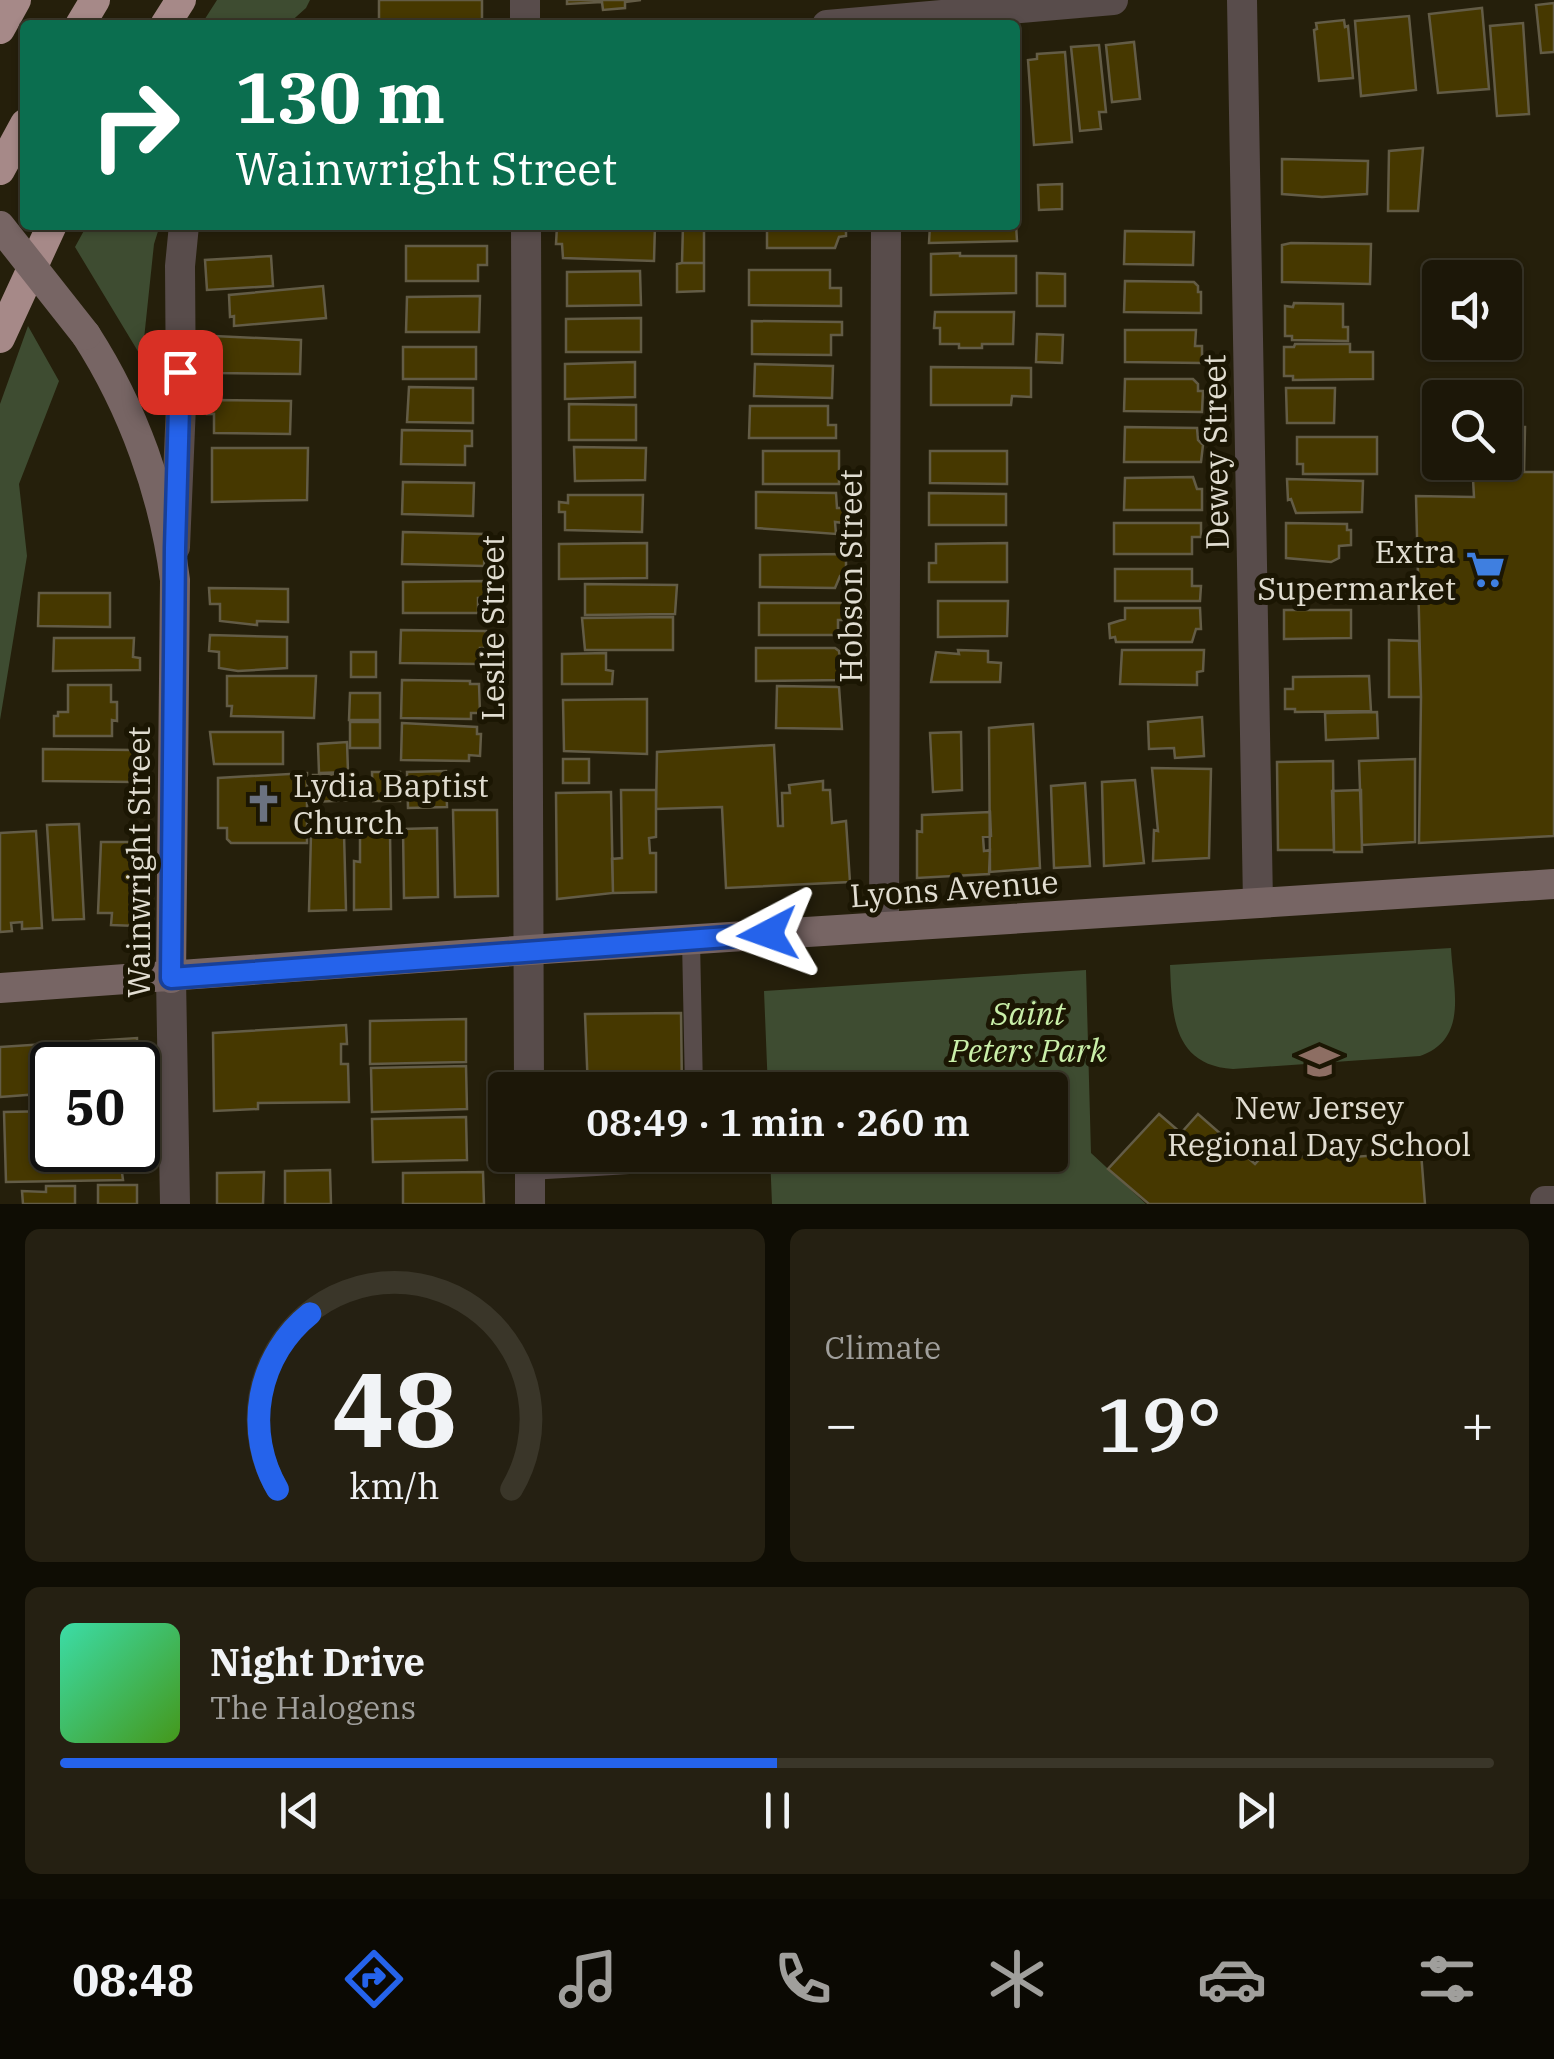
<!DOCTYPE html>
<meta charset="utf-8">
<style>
:root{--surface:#1c1708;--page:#252012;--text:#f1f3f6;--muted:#a09f9c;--line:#3a3629;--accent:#2563eb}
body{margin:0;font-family:"IBM Plex Serif",serif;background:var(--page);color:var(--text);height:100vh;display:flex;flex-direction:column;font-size:38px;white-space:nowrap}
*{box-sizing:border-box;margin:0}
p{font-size:32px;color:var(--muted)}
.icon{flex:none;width:55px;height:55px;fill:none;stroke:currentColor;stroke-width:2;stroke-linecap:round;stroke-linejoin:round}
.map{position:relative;height:1204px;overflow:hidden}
.details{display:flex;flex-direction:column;gap:25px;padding:25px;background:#0f0d04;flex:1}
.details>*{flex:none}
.top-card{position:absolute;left:20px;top:20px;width:1000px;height:210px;border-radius:10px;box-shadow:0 2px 8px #0004,0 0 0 2px var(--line);background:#0b6e4f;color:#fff;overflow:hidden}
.buttons{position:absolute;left:1422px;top:260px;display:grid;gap:20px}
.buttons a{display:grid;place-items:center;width:100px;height:100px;border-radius:10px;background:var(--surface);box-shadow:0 2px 8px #0004,0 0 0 2px var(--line);font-size:50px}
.speed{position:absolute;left:30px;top:1042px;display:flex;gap:20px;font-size:50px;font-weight:700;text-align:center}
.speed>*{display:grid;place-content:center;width:130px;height:130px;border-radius:50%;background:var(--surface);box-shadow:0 2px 8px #0004,0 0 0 2px var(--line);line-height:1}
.speed .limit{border:5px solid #111;border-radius:15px;background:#fff;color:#111}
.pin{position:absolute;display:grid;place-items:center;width:85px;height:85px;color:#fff;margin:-42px;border-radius:20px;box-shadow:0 5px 15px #0006}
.me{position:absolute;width:110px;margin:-55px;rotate:266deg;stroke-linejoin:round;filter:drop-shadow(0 0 8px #0008)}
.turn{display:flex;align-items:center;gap:35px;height:210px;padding:0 50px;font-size:45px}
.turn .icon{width:130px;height:130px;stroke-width:2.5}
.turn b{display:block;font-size:70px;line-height:85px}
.big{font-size:75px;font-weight:600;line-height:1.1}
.details .card{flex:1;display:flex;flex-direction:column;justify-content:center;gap:15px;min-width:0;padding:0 35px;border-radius:15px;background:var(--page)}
.details .dial{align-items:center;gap:0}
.dial svg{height:260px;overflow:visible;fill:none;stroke:var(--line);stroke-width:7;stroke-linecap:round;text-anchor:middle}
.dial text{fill:var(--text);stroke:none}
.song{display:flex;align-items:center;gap:30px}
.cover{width:120px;height:120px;border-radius:15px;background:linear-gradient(135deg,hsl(160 70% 55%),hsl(100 70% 35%))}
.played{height:10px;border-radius:5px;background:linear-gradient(90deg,var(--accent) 50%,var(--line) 50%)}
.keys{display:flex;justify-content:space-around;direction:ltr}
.heat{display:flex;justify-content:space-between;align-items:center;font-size:55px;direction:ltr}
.details .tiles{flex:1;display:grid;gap:25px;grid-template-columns:1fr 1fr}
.card:last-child{grid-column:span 2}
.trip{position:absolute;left:488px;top:1072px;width:580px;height:100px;border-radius:10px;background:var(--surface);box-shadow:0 2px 8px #0004,0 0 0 2px var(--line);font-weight:600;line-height:100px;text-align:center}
.menu{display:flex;height:160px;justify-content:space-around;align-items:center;background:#0b0903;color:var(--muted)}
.menu .icon{width:70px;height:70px}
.menu .selected{color:var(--accent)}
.menu b{font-size:45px;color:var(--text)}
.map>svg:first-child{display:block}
</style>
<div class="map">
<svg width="1554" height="1204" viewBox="0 0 1554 1204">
<rect width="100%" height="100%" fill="#251f0b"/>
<path fill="#3e4c31" d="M217 0H310L306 8 287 25H201Z
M87 225H160L154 244 142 358 75 247Z
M28 326 59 381 19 484 27 556 0 720V404Z
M1451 948C1453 989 1469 1039 1420 1056L1233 1069C1172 1065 1172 1014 1170 965Z
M1086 970 1091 1153 1146 1204H772L770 1155H1050V1090H768L764 991Z"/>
<path fill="#463800" stroke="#635c46" stroke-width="2.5" d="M379 0H482V19L379 23Z
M567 0H641L625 2V8L603 10 602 2 567 4Z
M1554 3V52L1541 53 1536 5Z
M1482 8 1489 89 1438 93 1429 14Z
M1409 16 1416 90 1361 96 1355 21Z
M1344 20 1345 27 1348 26 1353 78 1319 81 1314 30 1317 29 1316 23Z
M1523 23 1529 114 1497 116 1490 26Z
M1134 42 1140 99 1112 102 1106 45Z
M1099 45 1106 112H1099L1101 129 1080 131 1071 47Z
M1065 52 1072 142 1034 145 1028 60 1037 59V54Z
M1423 148 1418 211H1388L1389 151Z
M1282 159 1368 161 1367 194 1322 197 1282 194Z
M1062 184V209L1039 210 1038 185Z
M1015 207 1017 241 929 243 930 225H1015Z
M601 225 634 229V225H655L654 261 563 258 562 244H556L557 226Z
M683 225H704V263H682Z
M767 225H846V236L839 237 835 248H767Z
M1125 231 1194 232 1193 265 1124 264Z
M1291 243 1371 244 1370 284 1282 282V245Z
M406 246H487V265H478V281H406Z
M960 253V256H1016V293L931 295V254Z
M271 256 273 286 207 290 205 260Z
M682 263H704V291L677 292V264Z
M749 270H830V288H841V306L749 305Z
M640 271 641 305 567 306V272Z
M1037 273 1065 274V306H1037Z
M1125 281 1194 282 1198 286V292H1201V313L1124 312Z
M323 286 326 318 234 326V316L230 317 229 295Z
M480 296 479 332H406L407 297Z
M1294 303 1343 304V327H1348V341L1292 340V336H1285V306L1293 307Z
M935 312H1014L1013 344H982V348H959V344H940V328H934Z
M641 318V352H566V319Z
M752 321 842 322V335H831V355L752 354Z
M1125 330H1196L1195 346H1202V363L1125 362Z
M1037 334 1063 335 1062 363 1036 362Z
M214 336 301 340 300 374 214 373Z
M1295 344H1350V352H1373V379L1293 380V376H1284V347H1294Z
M403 347H476V379H403Z
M635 362V397L565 399V364Z
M755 364 833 366 832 398 754 396Z
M931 367 1031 368V397L1012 396 1011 405H931Z
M1125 379H1193L1198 384V391H1203L1202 412 1124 411Z
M409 387 473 388V423L407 422Z
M1286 388H1335L1334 423H1287Z
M213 400 291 401 290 434 214 433V414H207V402Z
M569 404 636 405V440H569Z
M750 406H828V425H836V438H749Z
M1125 427 1197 428 1198 440 1203 445 1201 462H1124Z
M1505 427H1525L1524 472H1554V836L1419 843 1421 697 1416 496 1474 497 1473 479H1444V462H1505Z
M402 430 472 431V446H465V465L401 464Z
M1297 437H1377V474H1303V464H1297Z
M574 447 646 448 645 480 575 481Z
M212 448H308L307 500 212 502Z
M763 451H839V484H763Z
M930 451H1007V484L930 483Z
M1193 477 1197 489H1202V510H1124L1125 478Z
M1287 479 1363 481 1362 512 1296 513 1291 499 1288 500Z
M403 482 474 483 473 516 402 514Z
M756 492 836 493 837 508H844V523L835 522 836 534 756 528Z
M929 493 1006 494V525H929Z
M568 495H643L642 532 565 530V512H559V502L568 503Z
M1114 523H1201V537H1192V554H1114Z
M1286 523 1347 524V530H1351V545L1339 546V558L1331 562 1286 558Z
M403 532 485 534 484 566 402 564Z
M647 543V578L559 579V544Z
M1007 543V582H929V563H936V544Z
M846 554V576H840L835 588 760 587V555Z
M1115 569H1192V586H1201L1200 601H1115Z
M487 581V598H478V613H403V582Z
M585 584 677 585 675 614 585 615Z
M209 588 288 589V622L257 621V625L220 621V604H210Z
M39 593H110V627L38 626Z
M938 601H1008L1007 636 938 637Z
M759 603H847V620H838V635H759Z
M1125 608H1200L1201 629H1196L1192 642H1116L1115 637 1110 638 1109 624 1125 619Z
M1284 610H1351V638L1284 639Z
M673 617V650H585L582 618Z
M401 630 486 631V648H480V664L400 663Z
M210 635 287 637V668L238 671 219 668V652L209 651Z
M54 638H134L133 657 140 658V670L53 671Z
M1389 640 1419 641 1421 697H1389Z
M756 648H835L839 651 840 659H846L845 680 756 681Z
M958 650 988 651V662L1001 663 1000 682H931L936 652 959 654Z
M1122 650H1204L1203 671 1197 672V685L1120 684Z
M351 652H376V677H351Z
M606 653V670L613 671 612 684H562V654Z
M227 676H316L314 718 231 716 232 706H227Z
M1369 676 1371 711 1295 712V709H1285V689H1293V677Z
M402 680 470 681V684H479L480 713H471V719L401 718Z
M68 685H111V702H117V721L112 720V736H54V716H58V712H68Z
M777 686 839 687 842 729 776 728Z
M350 693H380V720H349Z
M647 699V754L564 751 563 700Z
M1377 712 1378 738 1326 740 1325 713Z
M1202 717 1204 756 1175 758 1174 748 1149 749 1148 722Z
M350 722H380V748H350Z
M402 723 477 727V734H481L480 756 469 755V761L401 760Z
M1033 724 1040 868 990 872 989 728Z
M210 732H283V764H214Z
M961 732 962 790 933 792 930 733Z
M347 742 348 772 319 773 318 744Z
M774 745 778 826H783L782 793H790L789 785 823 781V790H830L832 823 846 821 850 882 726 888 722 807 656 809 657 752Z
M43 749 133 750 134 782 43 781Z
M563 759H589V783H563Z
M1415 759V842L1362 845 1359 761Z
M1333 761 1334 850H1278L1277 762Z
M1152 768 1211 769 1209 858 1153 861 1154 830 1158 831Z
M446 771 447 807 408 808 407 772Z
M372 772H400V801H373Z
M307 773V843H231L227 839V828H218V778Z
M353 774 354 800 314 802 313 775Z
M1135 780 1144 863 1104 866 1102 782Z
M1085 783 1090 866 1054 868 1051 786Z
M621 790H656V837L649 838 650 853H656V892L613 893 612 859 622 858Z
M1361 790 1362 852H1334L1332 791Z
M611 792 613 893 557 899 556 793Z
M453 810H497L498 896 455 897Z
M990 812 991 836 983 837 984 851 990 850 989 874 917 878V831L922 832V815Z
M79 824 84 919 53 920 47 825Z
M437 828 438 897 404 898 403 829Z
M36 831 42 928 22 929V922L11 923 12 931 0 932V833Z
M360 832H390L391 909 354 910V861L360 862Z
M344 833 346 910 309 911 311 834Z
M101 842H140L137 926 111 925 112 913H98Z
M681 1013 682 1090H588L585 1014Z
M466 1019V1062L370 1064V1021Z
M346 1025 347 1044H341V1064H348L349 1102 258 1103V1109L214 1111 213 1033Z
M137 1038 138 1086V1065H52V1093L0 1097V1047Z
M466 1066 467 1109 372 1112 371 1068Z
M52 1111V1150H119L123 1180 6 1182 4 1112Z
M1159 1114 1181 1133 1198 1114 1255 1164 1268 1150 1294 1149V1157L1352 1153 1353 1157 1421 1152 1425 1204H1149L1108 1169Z
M466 1117 467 1160 373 1162 372 1119Z
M330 1170 331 1204H285V1171Z
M264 1172 263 1204H217V1173Z
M483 1172 484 1204H403V1173Z
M98 1185H137V1204H98Z
M46 1186H75V1204H23L22 1191 46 1192Z"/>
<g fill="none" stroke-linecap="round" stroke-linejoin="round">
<path stroke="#584c4b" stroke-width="18" d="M691 940 694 1090
M530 1171 695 1161V1155"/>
<path stroke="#584c4b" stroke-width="30" d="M525 0V25
M1242 0 1258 903
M827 25 1113 0
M526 225 529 1090
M175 547 181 405 180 266 184 225
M884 927 886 225
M171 978 175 1204
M530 1155V1204
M1545 1201H1554"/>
<path stroke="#776564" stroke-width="30" d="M86 335C133 408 164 494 175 580L171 978
M0 988 558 948 1554 884"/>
<path stroke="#a68988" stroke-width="30" d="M80 25 95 0
M165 25 181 0
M0 29 16 0
M0 170 25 124
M0 338 52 225"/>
<path stroke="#776564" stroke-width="30" d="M0 226 86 335"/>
</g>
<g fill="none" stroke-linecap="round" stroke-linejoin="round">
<defs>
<path id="route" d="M180 372 175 548 171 978 768 934"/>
</defs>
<use href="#route" stroke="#184099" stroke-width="25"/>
<use href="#route" stroke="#2563eb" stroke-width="18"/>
</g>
<defs>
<symbol id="supermarket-bare" viewBox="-9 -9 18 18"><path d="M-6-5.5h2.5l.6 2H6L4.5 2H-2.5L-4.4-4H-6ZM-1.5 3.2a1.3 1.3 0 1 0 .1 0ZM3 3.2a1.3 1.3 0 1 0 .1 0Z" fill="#3f7fe0" stroke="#1b1603" stroke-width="2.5" paint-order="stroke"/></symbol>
<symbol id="church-bare" viewBox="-9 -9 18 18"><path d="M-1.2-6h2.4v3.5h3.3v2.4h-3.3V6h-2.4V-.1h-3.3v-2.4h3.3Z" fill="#6b7280" stroke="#1b1603" stroke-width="2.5" paint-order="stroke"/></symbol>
<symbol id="school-bare" viewBox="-9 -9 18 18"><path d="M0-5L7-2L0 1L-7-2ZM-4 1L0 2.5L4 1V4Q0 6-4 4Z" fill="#8d6e63" stroke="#1b1603" stroke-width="2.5" paint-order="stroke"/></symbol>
</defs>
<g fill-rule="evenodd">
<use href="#supermarket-bare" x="1458" y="542" width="55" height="55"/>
<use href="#church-bare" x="236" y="776" width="55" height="55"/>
<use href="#school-bare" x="1292" y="1034" width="55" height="55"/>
</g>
<g text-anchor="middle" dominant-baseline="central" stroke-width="10" stroke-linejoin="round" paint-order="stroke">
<g font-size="32" fill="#e1ddd1" stroke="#1b1603">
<text transform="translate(1215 452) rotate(-91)">Dewey Street</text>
<text transform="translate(850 576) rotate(-90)">Hobson Street</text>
<text transform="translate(492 628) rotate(-90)">Leslie Street</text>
<text transform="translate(138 862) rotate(-90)">Wainwright Street</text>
<text transform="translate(954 888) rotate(-4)">Lyons Avenue</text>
</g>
<g font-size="32" fill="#e1ddd1" stroke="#1b1603" text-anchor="end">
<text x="1456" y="551">Extra<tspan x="1456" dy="37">Supermarket</tspan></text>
<text x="293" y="785" text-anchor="start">Lydia Baptist<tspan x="293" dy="37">Church</tspan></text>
<text x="1319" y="1107" text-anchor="middle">New Jersey<tspan x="1319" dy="37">Regional Day School</tspan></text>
</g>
<g font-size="32" font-style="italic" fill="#caf0a9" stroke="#1b1603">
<text x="1028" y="1013">Saint<tspan x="1028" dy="37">Peters Park</tspan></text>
</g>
</g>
</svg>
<div class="buttons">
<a><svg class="icon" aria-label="sound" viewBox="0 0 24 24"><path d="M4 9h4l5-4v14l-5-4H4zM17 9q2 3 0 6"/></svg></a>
<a><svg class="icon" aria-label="search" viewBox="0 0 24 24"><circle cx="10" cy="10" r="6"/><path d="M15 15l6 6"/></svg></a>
</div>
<div class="speed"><div class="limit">50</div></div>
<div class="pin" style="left:180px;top:372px;background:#d93025"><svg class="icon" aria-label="arrive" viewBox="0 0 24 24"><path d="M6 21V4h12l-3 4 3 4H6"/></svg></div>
<svg class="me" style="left:768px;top:934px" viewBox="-20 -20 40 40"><path d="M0-17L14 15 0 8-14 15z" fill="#2563eb" stroke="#fff" stroke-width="4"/></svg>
<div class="trip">08:49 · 1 min · 260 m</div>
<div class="top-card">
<div class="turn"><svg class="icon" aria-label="right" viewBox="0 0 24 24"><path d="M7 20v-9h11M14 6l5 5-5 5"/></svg><div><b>130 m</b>Wainwright Street</div></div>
</div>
</div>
<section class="details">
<div class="tiles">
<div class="card dial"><svg viewBox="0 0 100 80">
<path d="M14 69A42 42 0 1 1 86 69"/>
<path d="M14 69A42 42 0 0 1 24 15" stroke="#2563eb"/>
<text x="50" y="56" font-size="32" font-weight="700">48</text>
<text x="50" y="72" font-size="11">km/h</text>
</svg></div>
<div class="card"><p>Climate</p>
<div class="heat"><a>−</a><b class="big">19°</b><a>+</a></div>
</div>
<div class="card">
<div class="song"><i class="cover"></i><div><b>Night Drive</b><p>The Halogens</p></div></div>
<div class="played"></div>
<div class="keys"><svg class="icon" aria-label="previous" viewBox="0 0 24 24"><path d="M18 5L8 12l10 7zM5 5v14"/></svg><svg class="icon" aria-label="pause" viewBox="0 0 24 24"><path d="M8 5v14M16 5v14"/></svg><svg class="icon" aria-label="next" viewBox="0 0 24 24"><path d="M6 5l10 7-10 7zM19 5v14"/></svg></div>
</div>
</div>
</section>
<nav class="menu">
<b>08:48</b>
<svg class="icon selected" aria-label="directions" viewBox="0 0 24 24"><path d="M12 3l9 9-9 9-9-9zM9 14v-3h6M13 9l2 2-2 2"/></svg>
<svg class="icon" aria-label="music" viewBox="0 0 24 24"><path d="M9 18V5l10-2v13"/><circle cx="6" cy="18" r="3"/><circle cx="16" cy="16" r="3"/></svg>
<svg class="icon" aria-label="phone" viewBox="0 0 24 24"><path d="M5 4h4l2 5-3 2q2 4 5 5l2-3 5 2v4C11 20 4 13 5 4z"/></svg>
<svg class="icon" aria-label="climate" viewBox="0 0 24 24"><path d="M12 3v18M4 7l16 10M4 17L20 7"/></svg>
<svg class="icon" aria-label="car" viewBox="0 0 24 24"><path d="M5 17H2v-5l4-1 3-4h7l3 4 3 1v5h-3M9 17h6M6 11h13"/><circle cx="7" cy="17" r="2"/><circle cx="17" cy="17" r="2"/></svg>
<svg class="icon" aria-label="filters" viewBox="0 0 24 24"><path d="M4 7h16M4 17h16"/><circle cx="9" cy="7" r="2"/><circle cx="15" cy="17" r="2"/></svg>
</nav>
